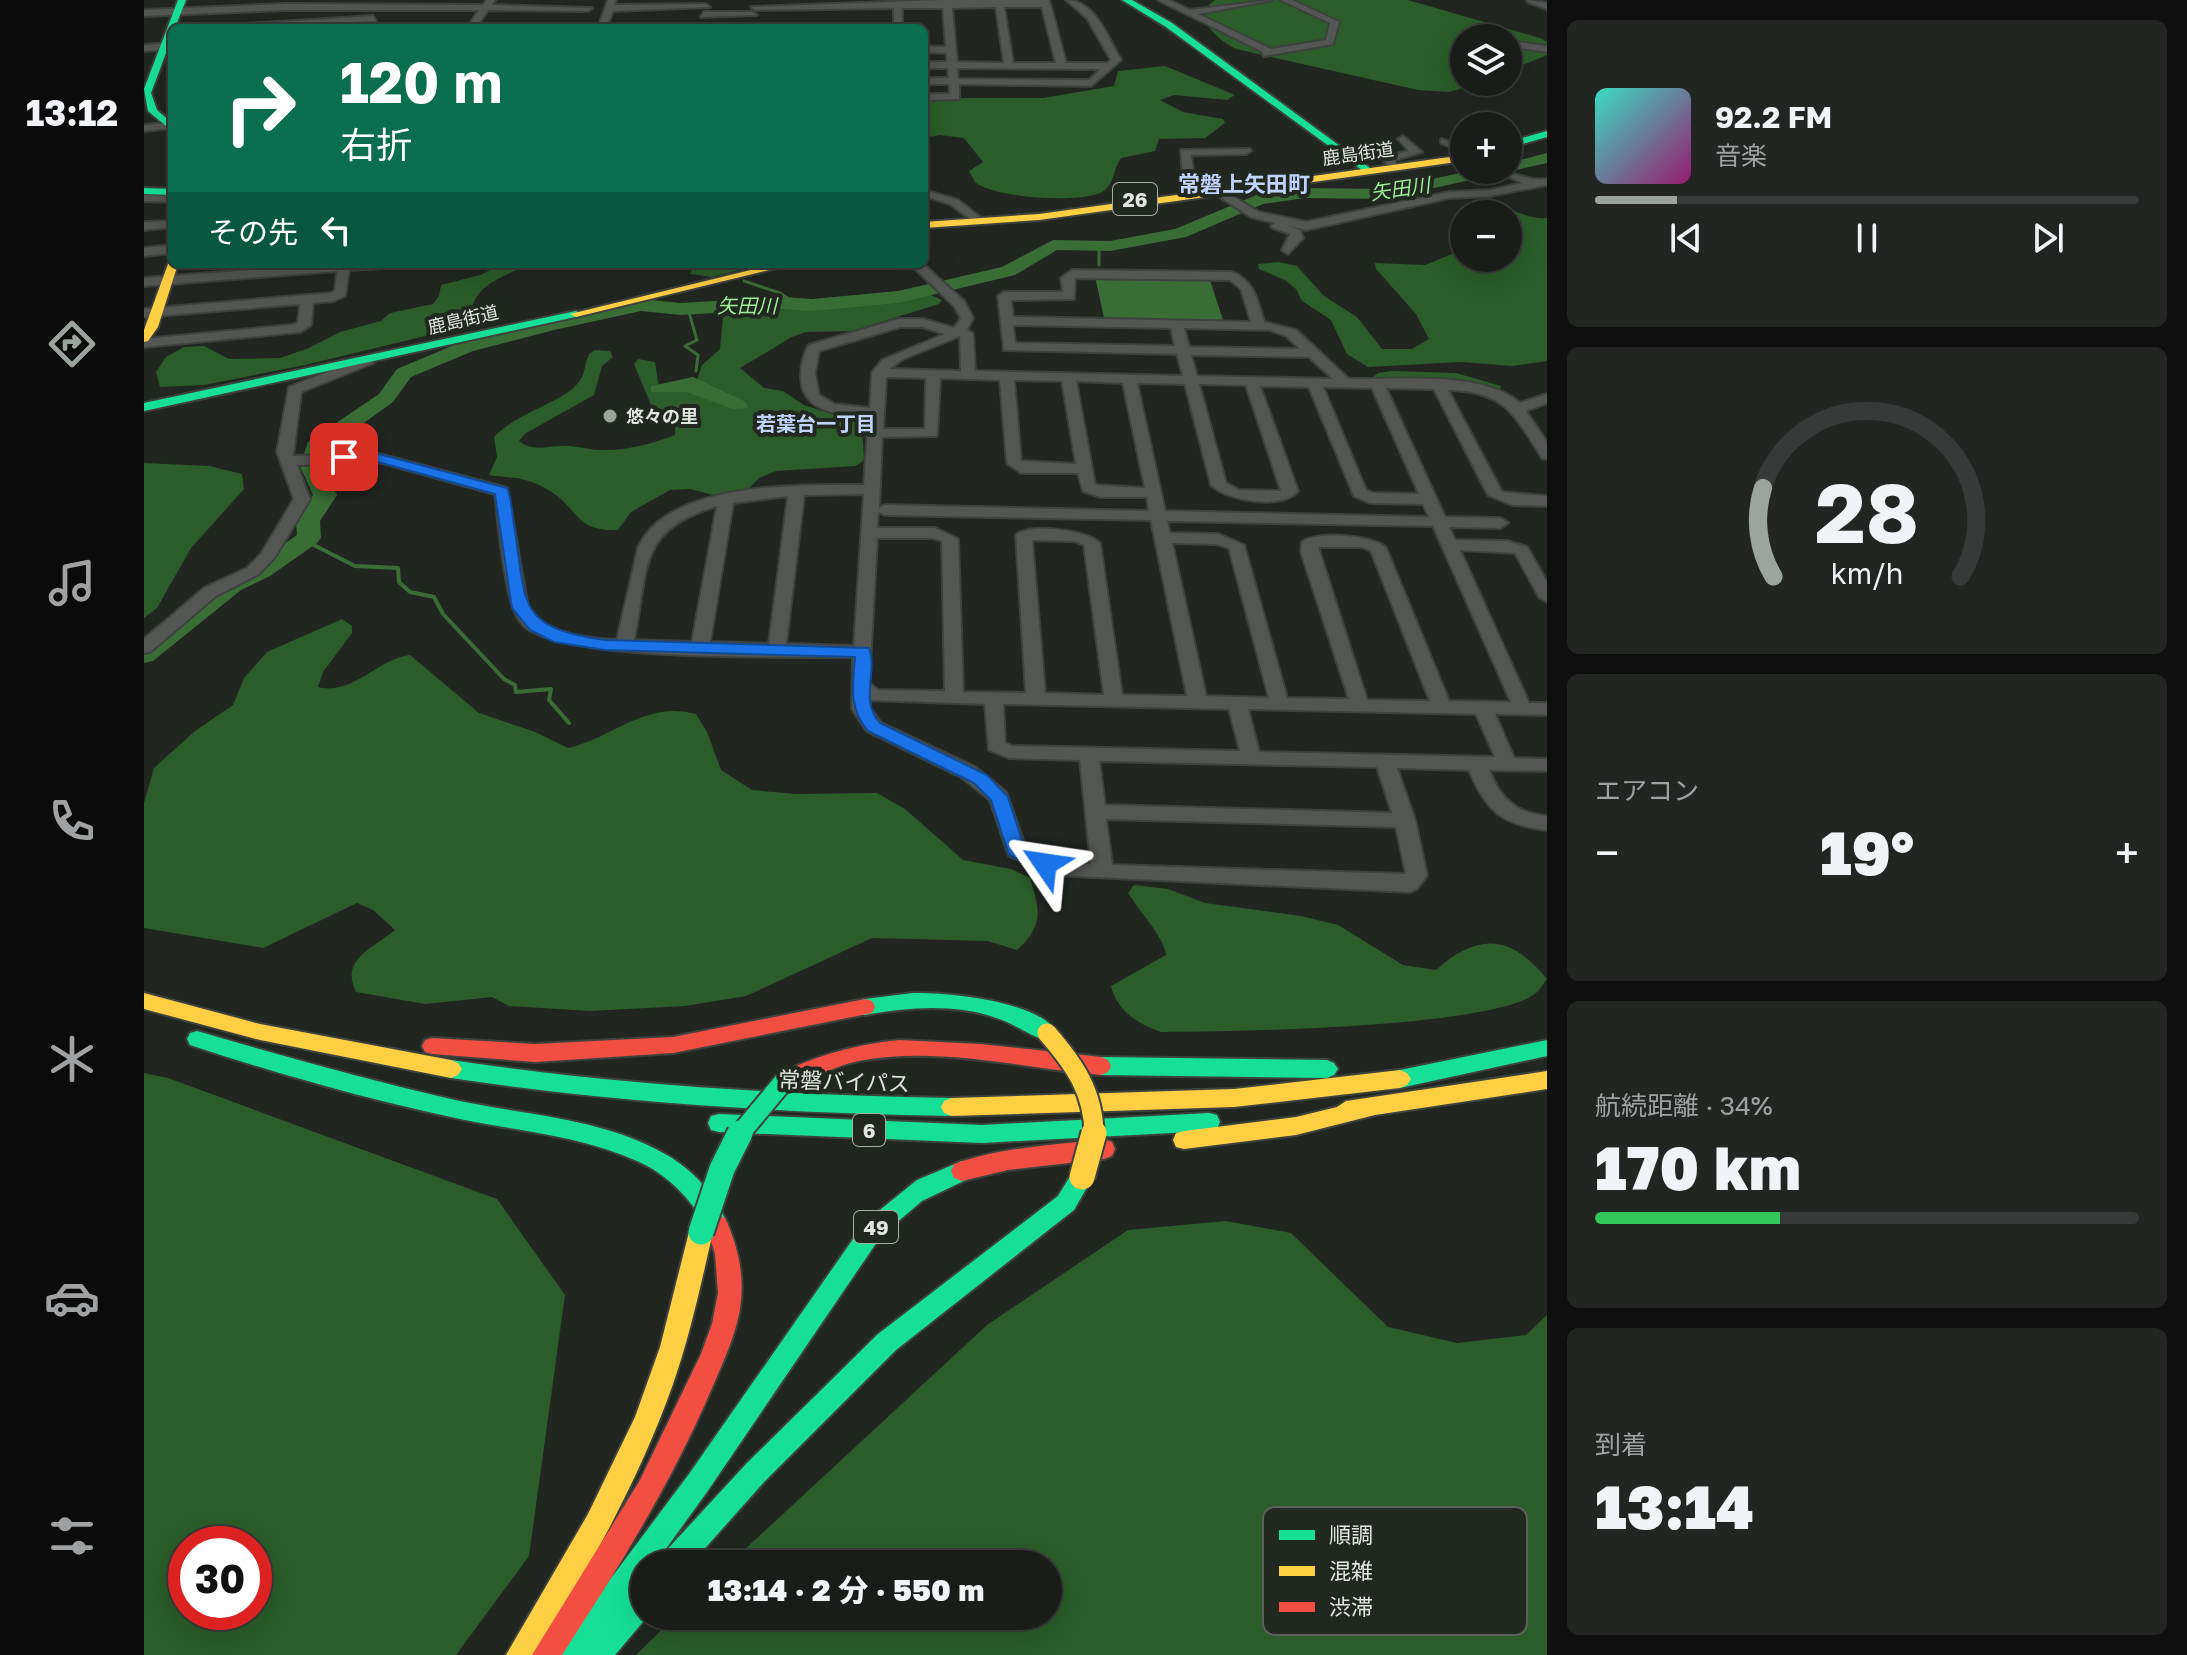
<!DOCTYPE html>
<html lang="ja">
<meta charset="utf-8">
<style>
:root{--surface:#191c19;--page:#222522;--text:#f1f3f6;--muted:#9fa1a2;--line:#373a38;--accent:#9da39d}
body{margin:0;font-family:"Golos Text","Noto Sans JP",sans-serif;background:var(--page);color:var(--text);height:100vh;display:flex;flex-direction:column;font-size:30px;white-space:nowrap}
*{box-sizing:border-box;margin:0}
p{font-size:26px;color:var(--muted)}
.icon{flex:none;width:44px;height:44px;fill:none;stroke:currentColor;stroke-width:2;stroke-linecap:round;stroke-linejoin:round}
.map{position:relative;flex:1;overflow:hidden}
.sheet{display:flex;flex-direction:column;gap:20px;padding:20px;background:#0e0f0e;width:640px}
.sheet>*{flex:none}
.guide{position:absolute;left:24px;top:24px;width:760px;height:244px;border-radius:12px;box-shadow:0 8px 32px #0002,0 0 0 2px var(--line);background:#0b6e4f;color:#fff;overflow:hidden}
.fabs{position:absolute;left:1306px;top:24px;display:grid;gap:16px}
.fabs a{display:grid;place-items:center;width:72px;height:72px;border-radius:50%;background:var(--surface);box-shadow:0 8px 32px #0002,0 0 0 2px var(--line);font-size:40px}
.speed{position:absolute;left:24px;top:1526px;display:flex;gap:16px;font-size:40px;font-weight:700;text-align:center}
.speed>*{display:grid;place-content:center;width:104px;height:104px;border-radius:50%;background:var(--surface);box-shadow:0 8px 32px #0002,0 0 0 2px var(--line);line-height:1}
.speed .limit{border:12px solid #d22;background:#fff;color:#111}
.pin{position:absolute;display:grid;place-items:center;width:68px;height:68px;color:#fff;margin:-34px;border-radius:16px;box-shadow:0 4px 12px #0006}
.me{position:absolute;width:88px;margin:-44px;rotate:302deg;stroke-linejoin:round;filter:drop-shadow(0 0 6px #0008)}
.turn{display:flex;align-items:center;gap:28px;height:168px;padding:0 40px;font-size:36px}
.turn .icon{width:104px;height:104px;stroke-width:2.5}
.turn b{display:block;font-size:56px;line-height:68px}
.then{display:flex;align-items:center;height:76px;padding:0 40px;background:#0003;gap:16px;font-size:30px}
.big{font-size:60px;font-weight:800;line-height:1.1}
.sheet .tile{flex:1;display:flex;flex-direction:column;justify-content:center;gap:12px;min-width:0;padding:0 28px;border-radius:12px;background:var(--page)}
.sheet .dial{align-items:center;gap:0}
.dial svg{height:208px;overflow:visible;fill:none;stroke:var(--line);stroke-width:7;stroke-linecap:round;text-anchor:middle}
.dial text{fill:var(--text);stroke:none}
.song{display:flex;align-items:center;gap:24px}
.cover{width:96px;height:96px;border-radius:12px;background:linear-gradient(135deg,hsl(170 70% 55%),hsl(320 70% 35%))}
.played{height:8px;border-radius:4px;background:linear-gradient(90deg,var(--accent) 15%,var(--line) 15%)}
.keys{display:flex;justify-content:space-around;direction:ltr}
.heat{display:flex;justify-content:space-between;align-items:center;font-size:44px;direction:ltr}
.charge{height:12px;border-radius:6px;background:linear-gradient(90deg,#34c759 34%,var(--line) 0)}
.trip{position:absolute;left:486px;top:1550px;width:432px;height:80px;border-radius:40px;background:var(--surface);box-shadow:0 8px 32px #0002,0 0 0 2px var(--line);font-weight:800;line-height:80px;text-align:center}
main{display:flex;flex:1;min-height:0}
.dock{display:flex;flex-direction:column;width:144px;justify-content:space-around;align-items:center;background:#0a0b0a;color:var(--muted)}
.dock .icon{width:56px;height:56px}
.dock .current{color:var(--accent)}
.dock b{font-size:36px;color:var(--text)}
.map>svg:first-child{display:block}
</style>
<main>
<nav class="dock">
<b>13:12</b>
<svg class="icon current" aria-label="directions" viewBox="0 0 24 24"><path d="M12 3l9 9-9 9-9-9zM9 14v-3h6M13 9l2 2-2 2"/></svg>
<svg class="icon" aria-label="music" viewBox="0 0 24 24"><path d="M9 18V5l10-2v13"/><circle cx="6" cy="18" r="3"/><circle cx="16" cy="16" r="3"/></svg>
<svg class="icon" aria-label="phone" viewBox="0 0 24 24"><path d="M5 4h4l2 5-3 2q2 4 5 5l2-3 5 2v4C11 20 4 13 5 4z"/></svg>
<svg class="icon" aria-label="climate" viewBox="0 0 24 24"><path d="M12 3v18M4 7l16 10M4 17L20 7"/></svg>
<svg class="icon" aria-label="car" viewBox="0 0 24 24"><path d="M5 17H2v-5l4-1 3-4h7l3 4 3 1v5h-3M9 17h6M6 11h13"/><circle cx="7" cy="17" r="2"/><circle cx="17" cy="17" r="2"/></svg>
<svg class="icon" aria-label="filters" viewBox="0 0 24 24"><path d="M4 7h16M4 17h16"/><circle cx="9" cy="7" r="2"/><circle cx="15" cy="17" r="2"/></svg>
</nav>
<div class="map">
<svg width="1403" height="1655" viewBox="0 0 1403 1655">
<rect width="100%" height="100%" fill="#212621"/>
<path fill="#2b5c29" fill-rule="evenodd" d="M1071 0H1264L1396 38 1403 42V55L1364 71V38H1320V82H1340L1305 92 1274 90 1092 49C1075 40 1045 18 1071 0Z
M1021 66 1091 95 1083 100 1030 95 1016 100 1039 112 1079 119 1081 123 1061 138 1015 139 1011 151 977 158C969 169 971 181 961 190 944 205 848 198 831 182 830 181 826 172 825 171L839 162 820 138 796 135 780 138V103L786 98H899L970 86 974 71Z
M1337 203C1361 203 1380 220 1403 218V361L1368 366 1317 362 1224 367 1203 354 1187 320 1158 301 1152 289 1141 280 1115 269 1114 264 1135 262 1153 266 1180 296 1213 317 1238 349H1268L1285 339 1272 314 1232 269 1231 263 1281 265 1320 249V258H1364V214H1335Z
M359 264H385C360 277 328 284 327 316L294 333 161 365 60 385 16 387 12 372 22 357 40 347 60 346 85 359 136 358 165 348 196 332 237 321 246 313 289 304 295 296 297 285 336 275Z
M551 264H619L568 277 546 274Z
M785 294 798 300 795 304 708 331 662 332 648 337 596 368 620 388 639 391 660 405 718 424 720 460 712 466 632 471 615 478 605 488 573 496 546 489 526 490 487 512 474 530C429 532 436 507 401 488 376 475 370 479 345 475L353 457 350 437C375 411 418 403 434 383 442 374 440 364 445 354L451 350 466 351 469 357 458 366 450 395 382 433 375 441C389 452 402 446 418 446 431 445 443 450 456 450 481 451 508 444 531 435V423L507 405 490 364 494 359 511 362 515 388 552 383 558 365 576 349 579 317 624 302H707Z
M1248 371 1312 373 1357 386 1356 390H1349L1229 377 1234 373Z
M0 463 65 466 98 474 100 489 47 548 13 608 0 618Z
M198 619 208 626V633L179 672 174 687C209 696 233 659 266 655L335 713 391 732 424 748C470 737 502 700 552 714L563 732 577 770 608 790 651 794 733 793 761 809 819 860 867 869 886 878C896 910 900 926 873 950L844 941 728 938 602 996 541 1006 446 1011 365 1006 348 997 281 1004 212 992C196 959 228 949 251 930L229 910 213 903 119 948 0 928V803L10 768 51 731 89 705 100 678 123 652Z
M990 885 1024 889 1061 903 1157 916 1194 925 1259 965 1292 970C1335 932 1367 935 1403 979 1399 984 1396 990 1392 993 1351 1028 1081 1032 1017 1032 994 1024 973 1011 967 986L1022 955C1021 938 994 910 984 893Z
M0 1073 24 1078 353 1199 421 1295 385 1556 312 1655H0ZM42 1544H110V1612H42Z
M1082 1221 1147 1233 1244 1327 1313 1343 1382 1335 1403 1315V1655H492L532 1616H904V1564H585L843 1325 984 1230Z"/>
<path fill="#3a6d36" d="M951 276 1065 277 1079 320 960 318Z
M549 377 602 402 604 408 589 409 543 392H507V386Z"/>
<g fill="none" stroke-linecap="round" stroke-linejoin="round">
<path stroke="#3a6d36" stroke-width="3" d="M955 246V265
M600 281 636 293 652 304
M544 309 553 340 541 346 554 355 552 371"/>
<path stroke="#3a6d36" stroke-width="4" d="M162 541 211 566 254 568 255 582 266 592 290 597 299 614 360 679 371 685 372 692 407 689 405 700 425 723"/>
<path fill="#3a6d36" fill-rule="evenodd" d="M1403 153V163L1240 199 1161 198 1119 204 1042 237 966 251 913 250 871 275 754 303 668 311 639 309 537 315 497 311 410 330 329 351 267 377 249 402 182 450 178 466 193 495 176 521 177 538 173 543 126 576 97 590 9 661 0 663V642L79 580 108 566 153 535 152 521 169 495 156 466 164 442 235 394 253 369 315 343 408 319 497 299 537 303 639 297 668 299 754 291 858 267 909 240 966 241 1031 229 1115 194 1161 188 1240 189 1331 170H1364V163Z"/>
<defs>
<path id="street" d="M343 0H351L348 5 448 8 444 11 344 10 332 28H323L335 10H142L0 16V10L142 4 339 5Z
M464 0H472L470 5 562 4 566 7 469 11 462 28H454Z
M799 0H905L922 63H963L967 60 943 18 922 0C951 0 964 38 977 60L947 86 815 84V99L780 100V94H806L805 84H780V78H805L804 68H780V62H803V53L780 52V46L802 47 799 8H758V28H750V8L611 10 607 7ZM852 7 860 63 813 62 808 8ZM860 7H898L912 63H869ZM813 68 957 69 945 80 814 79Z
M1014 0H1025L1046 10 1128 0 1054 14 1127 49 1182 40 1186 23 1137 0H1148L1195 22 1189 44 1120 56 1117 51Z
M1383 0 1403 3V9L1384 2Z
M560 12H609L613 15 557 17Z
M229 16 232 21 82 28 86 25Z
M1373 42 1403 46V52L1370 47Z
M28 43V49L0 51V45Z
M25 123 28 128 0 131V125Z
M1259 136 1278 152 1251 160 1252 165H1244L1238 159 1239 157 1265 151 1254 139Z
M1297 139 1320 146V153L1297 143Z
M1106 149 1107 151 1102 154 1047 155 1050 176 1063 184V188H1055L1039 177 1037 150Z
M1348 170C1367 170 1385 182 1403 179V185L1346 196 1305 198 1162 230 1143 225 1156 230 1159 238 1144 254 1138 250 1146 234 1129 228 1127 226 1131 223 1107 217 1068 192 1078 190 1115 212 1162 222 1305 192 1346 190 1379 183Z
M780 190 814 200 836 217 826 219 806 204 780 196Z
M0 195 28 196V202L0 201Z
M28 221V227L0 230V222Z
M28 245V253L0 256V248Z
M191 264H246L240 268 205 270 201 296 190 301 169 303 167 325 156 332 0 347V339L148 325 154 323 156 304 0 317V309L187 293 191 291 193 271 0 286V278Z
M766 264H779L820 301 829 318 823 330 829 334 831 371 1039 376 1033 354 860 350 854 296 860 292H919L917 278 928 270 1088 272C1110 280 1114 302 1120 322L1152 330 1205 379C1253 380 1337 370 1376 403L1403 394V403L1382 411 1403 442V459L1398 458C1370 414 1361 391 1304 390L1358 492 1403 496V506L1368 505 1344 495 1290 389 1242 388 1301 517 1356 518 1364 523 1356 528 1305 527 1311 540 1363 541 1383 547 1403 582V602L1395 597 1371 553 1316 550 1385 703H1403V715L1351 714 1370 758 1403 759V771L1345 770C1357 799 1371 813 1403 816V830C1358 825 1342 811 1325 770L1253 768 1271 820 1283 875 1273 889 1266 892 909 875 865 856 846 800 817 777 723 731 708 709 709 657C649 656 413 663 378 624 360 604 355 523 351 494L235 462 153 465 166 499 131 557 115 574 72 596 6 652 0 653V639L60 588 103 568 117 554 150 499 133 452 145 387 224 356 229 357V363L157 392 149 456 235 454 363 488 384 608C401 634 443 639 473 640L494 548C523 481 659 485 720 485L725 416C696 415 657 413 657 376 657 365 659 355 665 345L755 319H779L810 328 817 318 810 306ZM931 278 1086 280 1097 289 1107 322 869 317 867 300 930 299ZM869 325 1027 328 1031 346 871 343ZM756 327H778L801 334 738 360 728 373 726 408 690 404 675 395 671 373 675 351ZM1040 328 1126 330 1142 336 1156 349 1045 347ZM816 336 817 371 745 369 759 359ZM1047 355 1165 357 1189 379 1053 376ZM742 377 782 378 781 429H739ZM796 378 856 380 863 463 877 473H934L939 491 956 497H1003L1005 511 741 505 735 508 738 437 793 436ZM870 380 918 381 932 464 877 461ZM932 381 979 383 1001 488 951 485ZM993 383 1041 384 1067 485C1084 501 1138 510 1154 491L1116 386 1165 387 1210 496 1226 503 1279 504 1285 517 1021 511ZM1055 384 1102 385 1137 491 1095 490 1082 483ZM1179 387 1228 388 1275 494 1229 493 1222 490ZM720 494 710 646 642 644 660 495ZM644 496 625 644 566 642 589 503ZM573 506 548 642 490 640C505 569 492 530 573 506ZM734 512 741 515 1007 520 1043 696 978 695 956 543C942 530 886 523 872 535L882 693 819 692 814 539 791 528H733ZM1023 521 1289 526 1367 702 1305 701 1242 548C1229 535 1172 531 1158 542L1157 552 1205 699 1143 698 1100 545 1074 534 1026 533ZM733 538H789L798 541 801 691 734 690 725 683ZM888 540 930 541 940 545 960 695 901 693ZM1028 543 1072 544 1085 548 1125 698 1062 696ZM1174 547H1218L1227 551 1286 701 1223 700ZM726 700 841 704 845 750 865 758 936 760 947 864 918 863 881 846 862 792 831 767 737 723 726 708ZM859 704 1085 709 1096 751 868 746 861 743ZM1104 709 1332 714 1351 757 1115 752ZM955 761 1233 767 1248 813 961 805ZM962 819 1252 827 1262 874 968 865Z"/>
<path id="fast" d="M34 0H42L31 28H28V37L7 93 13 110 28 123V131L4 111 0 89Z
M978 0H988L1028 23 1230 171 1222 173 1022 27Z
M1403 131V137L1364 148V142Z
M0 188 28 189V195L0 194Z
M432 311 438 314 436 316 0 411V403Z
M769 993C801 992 897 1001 913 1033L910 1039 903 1041C887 1036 873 1026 858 1020 814 1003 766 1007 721 1015L714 1013 711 1007 714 1001 721 999Z
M53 1031C138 1056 224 1080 311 1100 380 1115 459 1118 521 1154 550 1170 571 1195 584 1225L581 1232 573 1235 565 1232C549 1201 525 1175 493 1161 438 1136 374 1131 316 1119 225 1100 134 1074 46 1045L43 1039 46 1033Z
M1403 1040V1056L1256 1088 1249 1085 1245 1079 1249 1073 1256 1070Z
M957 1057 1183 1060 1190 1063 1194 1069 1190 1075 1183 1078 957 1075 950 1072 947 1066 950 1060Z
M307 1060C473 1085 640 1095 808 1098L816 1101 819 1107 816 1113 808 1116C640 1113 473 1103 307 1078L300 1075 296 1069 300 1063Z
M1065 1113 1073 1115 1076 1122 1073 1129 1065 1131 838 1143 575 1132 567 1130 564 1123 567 1116 575 1114 838 1125Z
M818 1161 826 1164 829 1171 826 1178 778 1201 737 1236 563 1492 511 1564H500V1579L493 1588 500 1585V1616H504L471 1655H413L417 1645 545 1474 721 1222 773 1180Z
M938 1167 946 1170 949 1177 930 1210 752 1350 621 1481 547 1564H515L519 1554 603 1463 734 1334 914 1196 930 1170Z"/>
<path id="slow" d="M1320 155V161L895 220 780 228V222L895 214Z
M28 261V264H34L14 327 4 341 0 342V330L24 264Z
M631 264H650L432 317 426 314Z
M0 993 116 1024 307 1060 314 1063 318 1069 314 1075 307 1078 116 1040 0 1009Z
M1256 1070 1263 1073 1267 1079 1263 1085 1256 1088 1090 1107 808 1116 800 1113 797 1107 800 1101 808 1098 1090 1089Z
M1403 1071V1089L1231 1115 1152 1135 1040 1149 1032 1147 1029 1140 1032 1133 1040 1131 1152 1117 1193 1107 1202 1101Z
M557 1222 565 1225 569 1232C557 1284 546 1336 528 1387 494 1482 445 1569 392 1655H362L444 1514 491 1417 516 1347 545 1232 549 1225Z"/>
<path id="jam" d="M721 999 728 1001 731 1007 728 1013 529 1053 391 1062 288 1054 281 1052 278 1046 281 1040 288 1038 391 1044 529 1037Z
M755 1040 836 1044 957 1057 964 1060 967 1066 964 1072 957 1075C878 1068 794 1046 715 1061 688 1066 666 1081 640 1090L633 1087 629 1081 633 1075C673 1055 710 1045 755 1040Z
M960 1139 968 1142 971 1149 968 1156 960 1159 864 1170 818 1181 810 1178 807 1171 810 1164C858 1147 910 1145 960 1139Z
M573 1215 581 1218C593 1244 600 1271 597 1301 594 1331 580 1360 568 1388 528 1482 474 1569 418 1655H388L496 1480 557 1354 568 1324 574 1293 571 1254 562 1225 565 1218Z"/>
</defs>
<use href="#street" stroke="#3e423e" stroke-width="4"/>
<use href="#fast" stroke="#3e423e" stroke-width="4"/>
<use href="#slow" stroke="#3e423e" stroke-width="4"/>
<use href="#jam" stroke="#3e423e" stroke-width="4"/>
<use href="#street" fill="#535653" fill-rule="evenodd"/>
<use href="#fast" fill="#16e098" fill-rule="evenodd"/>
<use href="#slow" fill="#ffcf43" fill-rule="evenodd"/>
<use href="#jam" fill="#f24e42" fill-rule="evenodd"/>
<defs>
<path id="fast-bridge-far1" d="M595 1135 640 1081"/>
<path id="fast-bridge" d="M557 1232 578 1169 596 1133"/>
<path id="slow-bridge-far1" d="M903 1033C930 1064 950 1092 950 1135"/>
<path id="slow-bridge" d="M938 1177 950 1133"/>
</defs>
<use href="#fast-bridge-far1" stroke="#3e423e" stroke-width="23" stroke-linecap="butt"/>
<use href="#fast-bridge" stroke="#3e423e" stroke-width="29" stroke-linecap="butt"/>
<use href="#slow-bridge-far1" stroke="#3e423e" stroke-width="23" stroke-linecap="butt"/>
<use href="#slow-bridge" stroke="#3e423e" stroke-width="29" stroke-linecap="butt"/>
<use href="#fast-bridge-far1" stroke="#16e098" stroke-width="19"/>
<use href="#fast-bridge" stroke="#16e098" stroke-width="25"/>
<use href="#slow-bridge-far1" stroke="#ffcf43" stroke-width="19"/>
<use href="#slow-bridge" stroke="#ffcf43" stroke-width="25"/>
</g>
<path fill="#1a73e8" stroke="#114b97" stroke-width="2" d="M200 453 235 454 363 488C368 500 368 513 370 525 383 605 371 627 461 640L725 648C734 673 715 700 736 723L843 775 864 797 880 847 908 859V868H894L865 855 847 800 830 783 724 731C704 708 709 685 711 657L461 650 410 642 386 630 368 608 351 494 234 462 195 460V455Z"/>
<circle fill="#9da39d" stroke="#20281f" stroke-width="3" cx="466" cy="416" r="8"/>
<g text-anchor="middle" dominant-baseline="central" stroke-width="8" stroke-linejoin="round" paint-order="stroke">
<g font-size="18" fill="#e0e6e0" stroke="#20281f">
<text transform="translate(1214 153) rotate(-8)">鹿島街道</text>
<text transform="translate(319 319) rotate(-13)">鹿島街道</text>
</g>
<g font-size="18" font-weight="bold" fill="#e0e6e0" stroke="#20281f" text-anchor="start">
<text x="482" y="416">悠々の里</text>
</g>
<g font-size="20" font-style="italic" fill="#9eed98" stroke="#20281f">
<text transform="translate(1256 188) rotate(-8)">矢田川</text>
<text x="603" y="305">矢田川</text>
</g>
<g fill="#20281f" stroke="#a6ada6" stroke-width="2">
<rect x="969" y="183" width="44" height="32" rx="6"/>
<rect x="709" y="1114" width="32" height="32" rx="6"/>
<rect x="710" y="1211" width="44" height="32" rx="6"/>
</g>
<g font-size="20" font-weight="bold" fill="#e0e6e0">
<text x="991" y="199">26</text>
<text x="725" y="1130">6</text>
<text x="732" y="1227">49</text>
</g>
<g font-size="20" font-weight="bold" fill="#bfd4fc" stroke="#20281f">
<text x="672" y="423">若葉台一丁目</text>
</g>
<g font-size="22" font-weight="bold" fill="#bfd4fc" stroke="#20281f">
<text x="1100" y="183">常磐上矢田町</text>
</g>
<g font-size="22" fill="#e0e6e0" stroke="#20281f">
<text transform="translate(700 1081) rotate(2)">常磐バイパス</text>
</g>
</g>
<rect x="1119" y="1507" width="264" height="128" rx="12" fill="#20281f" stroke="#5a6159" stroke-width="2"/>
<rect x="1135" y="1530" width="36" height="10" fill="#16e098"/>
<rect x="1135" y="1566" width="36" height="10" fill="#ffcf43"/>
<rect x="1135" y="1602" width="36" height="10" fill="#f24e42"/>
<g font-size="22" fill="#e0e6e0">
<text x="1185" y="1543">順調</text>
<text x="1185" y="1579">混雑</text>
<text x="1185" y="1615">渋滞</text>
</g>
</svg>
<div class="fabs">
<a><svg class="icon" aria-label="layers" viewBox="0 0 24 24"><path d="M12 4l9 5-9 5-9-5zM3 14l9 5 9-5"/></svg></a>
<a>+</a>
<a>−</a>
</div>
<div class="speed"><div class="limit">30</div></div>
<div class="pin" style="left:200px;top:457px;background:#d93025"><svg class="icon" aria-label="arrive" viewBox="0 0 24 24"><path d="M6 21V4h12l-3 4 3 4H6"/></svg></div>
<svg class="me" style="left:901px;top:864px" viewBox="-20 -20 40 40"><path d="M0-17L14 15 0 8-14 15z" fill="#1a73e8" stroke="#fff" stroke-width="4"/></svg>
<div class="trip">13:14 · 2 分 · 550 m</div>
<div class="guide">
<div class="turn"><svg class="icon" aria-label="right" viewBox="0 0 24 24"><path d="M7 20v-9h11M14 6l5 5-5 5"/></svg><div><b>120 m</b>右折</div></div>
<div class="then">その先<svg class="icon" aria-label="left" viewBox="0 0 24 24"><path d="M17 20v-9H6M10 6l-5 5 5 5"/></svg></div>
</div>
</div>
<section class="sheet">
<div class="tile">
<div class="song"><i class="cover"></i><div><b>92.2 FM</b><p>音楽</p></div></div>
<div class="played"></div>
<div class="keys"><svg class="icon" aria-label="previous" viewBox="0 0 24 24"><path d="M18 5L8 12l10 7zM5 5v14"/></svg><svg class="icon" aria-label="pause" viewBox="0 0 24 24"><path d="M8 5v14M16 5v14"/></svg><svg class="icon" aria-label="next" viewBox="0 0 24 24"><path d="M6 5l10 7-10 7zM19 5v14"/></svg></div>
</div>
<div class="tile dial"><svg viewBox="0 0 100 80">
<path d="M14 69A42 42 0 1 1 86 69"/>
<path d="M14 69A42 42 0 0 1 10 35" stroke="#9da39d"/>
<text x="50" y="56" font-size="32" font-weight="700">28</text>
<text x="50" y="72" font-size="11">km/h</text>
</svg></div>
<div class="tile"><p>エアコン</p>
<div class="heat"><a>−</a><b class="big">19°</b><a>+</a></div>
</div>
<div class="tile"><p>航続距離 · 34%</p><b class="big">170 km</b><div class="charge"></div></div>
<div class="tile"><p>到着</p><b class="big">13:14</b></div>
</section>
</main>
